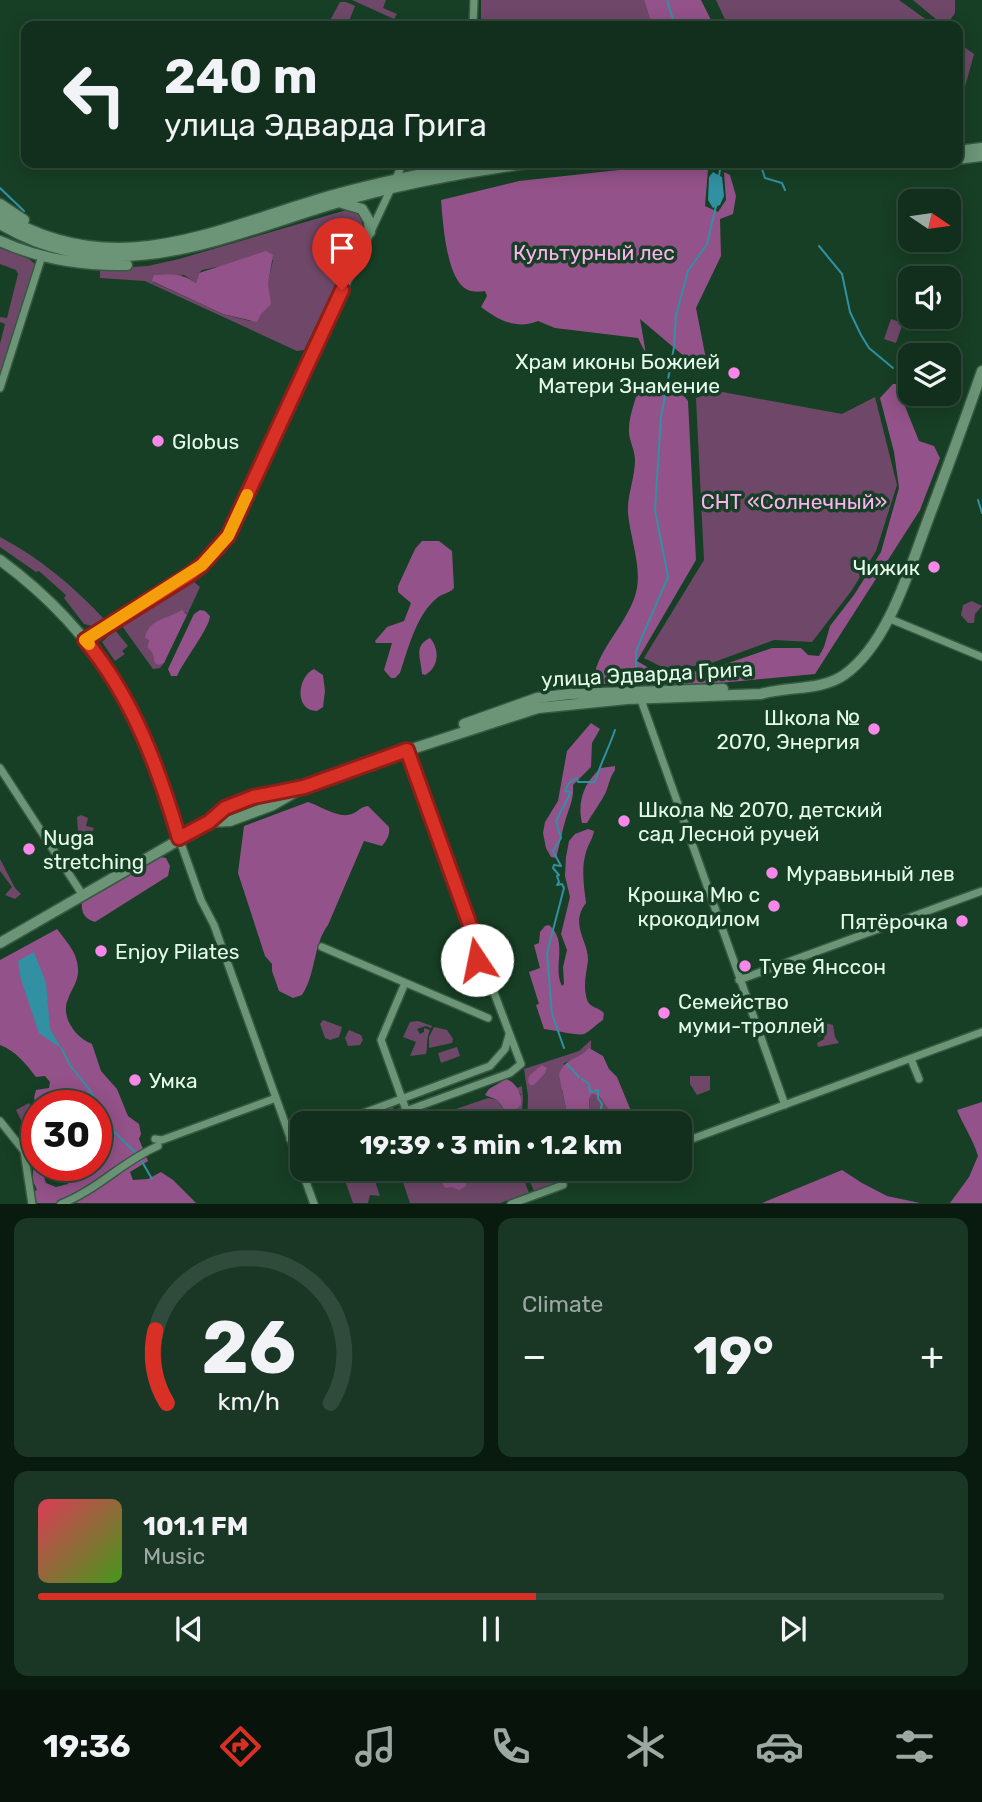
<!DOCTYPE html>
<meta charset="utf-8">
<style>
:root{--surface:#112f1c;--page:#1a3725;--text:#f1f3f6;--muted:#9ca9a3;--line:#304a3b;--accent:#d93025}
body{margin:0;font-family:Rubik,sans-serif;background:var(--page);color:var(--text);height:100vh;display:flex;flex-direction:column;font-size:26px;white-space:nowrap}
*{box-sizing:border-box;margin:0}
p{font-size:23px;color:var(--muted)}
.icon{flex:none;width:38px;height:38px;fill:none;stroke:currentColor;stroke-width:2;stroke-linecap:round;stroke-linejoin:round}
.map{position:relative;height:1204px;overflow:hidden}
.sheet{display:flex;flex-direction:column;gap:14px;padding:14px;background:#091a0f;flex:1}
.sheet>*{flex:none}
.top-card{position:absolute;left:21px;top:21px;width:942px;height:147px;border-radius:14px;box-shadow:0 4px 18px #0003,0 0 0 2px var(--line);background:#112f1c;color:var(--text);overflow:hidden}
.needle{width:46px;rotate:103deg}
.controls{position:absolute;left:898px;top:189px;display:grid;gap:14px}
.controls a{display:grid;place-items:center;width:63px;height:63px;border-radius:14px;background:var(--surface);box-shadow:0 4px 18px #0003,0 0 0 2px var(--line);font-size:35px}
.speed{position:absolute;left:21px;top:1090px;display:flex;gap:14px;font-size:35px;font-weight:700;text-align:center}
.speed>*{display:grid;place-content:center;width:91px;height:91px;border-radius:50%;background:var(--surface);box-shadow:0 4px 18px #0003,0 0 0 2px var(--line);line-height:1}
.speed .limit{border:10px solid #d22;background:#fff;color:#111}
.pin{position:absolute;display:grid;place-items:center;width:60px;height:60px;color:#fff;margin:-72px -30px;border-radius:50% 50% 50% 0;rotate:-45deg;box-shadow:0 0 7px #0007}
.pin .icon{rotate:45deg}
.me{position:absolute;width:77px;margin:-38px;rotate:349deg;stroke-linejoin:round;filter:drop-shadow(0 0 5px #0008)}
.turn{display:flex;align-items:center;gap:24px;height:147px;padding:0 28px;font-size:32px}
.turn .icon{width:91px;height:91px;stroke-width:2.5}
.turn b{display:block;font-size:49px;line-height:60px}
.big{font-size:52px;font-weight:700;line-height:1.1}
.sheet .tile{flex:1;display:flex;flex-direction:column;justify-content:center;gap:10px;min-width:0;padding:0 24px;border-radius:14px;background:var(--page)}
.sheet .dial{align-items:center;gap:0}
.dial svg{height:182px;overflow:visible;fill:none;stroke:var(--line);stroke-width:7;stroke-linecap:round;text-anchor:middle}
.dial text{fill:var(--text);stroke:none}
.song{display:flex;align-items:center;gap:21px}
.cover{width:84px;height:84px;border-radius:10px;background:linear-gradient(135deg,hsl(350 70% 55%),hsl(100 70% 35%))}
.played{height:7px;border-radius:4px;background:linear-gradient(90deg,var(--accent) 55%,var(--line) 55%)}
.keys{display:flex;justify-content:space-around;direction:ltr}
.heat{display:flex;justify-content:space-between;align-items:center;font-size:38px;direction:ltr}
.sheet .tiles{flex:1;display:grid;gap:14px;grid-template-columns:1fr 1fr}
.tile:last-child{grid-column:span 2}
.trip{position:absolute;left:290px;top:1111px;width:402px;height:70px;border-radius:14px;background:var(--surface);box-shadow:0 4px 18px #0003,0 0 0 2px var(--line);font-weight:700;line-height:70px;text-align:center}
.tabs{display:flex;height:112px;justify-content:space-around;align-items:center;background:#07130b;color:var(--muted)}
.tabs .icon{width:49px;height:49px}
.tabs .active{color:var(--accent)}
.tabs b{font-size:32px;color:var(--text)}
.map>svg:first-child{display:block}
</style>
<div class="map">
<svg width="982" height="1204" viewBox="0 0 982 1204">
<rect width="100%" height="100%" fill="#173f25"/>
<path fill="#6f4869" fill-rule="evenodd" d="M352 0H386L383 8 397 14 394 19Z
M481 0H644L652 26H481Z
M716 0H899L935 26H728Z
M913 0H955V13L950 20H937Z
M340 2H346L355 6 347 26H327Z
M957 42 974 54 957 116Z
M350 209 360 212 363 228 304 350 297 351 145 281 100 278V269L148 266 179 259ZM273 260 261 314 250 321 223 314 153 282 184 275 196 283 199 273 202 270 231 264Z
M0 248 29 259 35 264 0 378V344L5 324 0 322V317L7 318 18 274 16 270 0 264Z
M891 319 903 323 896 343 884 339Z
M717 391 842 414 875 397 897 485 876 551 852 590 812 642 774 640 706 665 664 668 644 658 704 560 696 398Z
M0 537C40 558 73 586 104 619L92 626 84 624 64 598 66 595 39 571 36 572 0 547Z
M193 581 200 587 187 615 185 612 170 617 149 640 147 647 152 651 154 659 164 663 160 668 153 669 122 626Z
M972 601 982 606 975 614 974 623H968L961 615 963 605Z
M115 630 128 646 122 651 125 654 115 661 102 642Z
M81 815 88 818 86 826 94 828 92 832 82 833 78 831 77 817Z
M0 859 15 888 21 894 15 899 5 895 12 887 0 871Z
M323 1020 342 1027 339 1037 330 1040 325 1038 320 1024Z
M418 1021 432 1026 431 1028 426 1026 417 1029 420 1034 424 1032V1028L430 1030C426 1038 428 1045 426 1054L410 1056 416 1042 403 1037 410 1022Z
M825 1023 833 1025 835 1037 839 1043 818 1047 817 1043 824 1039 825 1034 819 1037 817 1032 820 1026 826 1029Z
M434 1027 447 1030 453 1039 452 1043 429 1048V1037Z
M349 1030 361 1035 363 1040 360 1045 348 1046 345 1038Z
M591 1040V1049L582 1056 564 1063 562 1090 569 1123H527L528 1096 524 1069 579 1051Z
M457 1047 460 1056 441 1063 438 1053Z
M690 1076H710V1090L697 1095 690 1084Z
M522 1086 523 1099 521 1123H492L490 1118 485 1116 464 1119 462 1110 454 1122 459 1123 412 1124 488 1098 497 1100 502 1107 521 1095 517 1088Z
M592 1094 599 1096 615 1119V1122L601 1123 591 1116 589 1099Z
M29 1103 37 1117V1137L31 1140 16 1110Z
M392 1104 395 1113 365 1123 338 1124 362 1118V1116L391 1107Z
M341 1169H446L450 1171 455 1169H520L529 1193 500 1203H410L402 1179 392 1182 389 1176 375 1181 380 1196 370 1195 368 1203H353Z
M525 1169H568L562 1183 534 1191Z"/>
<path fill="#935289" d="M644 0H701L714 26H652Z
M706 166 708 169 705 206 718 212 726 200 724 172 730 175 736 196 733 214 720 219 721 256 696 308 706 359 698 368 640 319 646 354 638 338 555 328 538 321C517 330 498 320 481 307L487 296 485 291C480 292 472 292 468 290 446 281 443 221 441 200L519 181 637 168Z
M266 251 273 255 268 284 271 304 261 314 257 322 223 314 152 281 154 275C171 274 182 273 196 283L199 273Z
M893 384H899L905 391 902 399 919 441 934 446 940 458 920 510 815 674 720 683 650 685 625 682 593 685C594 650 631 622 637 588 641 564 630 537 628 513 627 495 635 478 635 460 635 449 628 439 629 429 629 419 633 407 636 397L653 385 680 391 688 401 696 560 637 661 663 676 711 669 772 648H801L808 655 819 656 824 647 830 626 854 595 881 552 899 488 894 452 880 398Z
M422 541H439L452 551 454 588C449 594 442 593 436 599 416 616 408 649 400 673L395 678H391L384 670 392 643H376L375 641 387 627 404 621 411 603 398 592V586L415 549Z
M182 610 187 615 164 663 159 665 155 663 152 652 147 647 149 640 145 638C148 619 168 619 182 610Z
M200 610 205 611 210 616C210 627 183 662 177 676H171L168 669 194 614Z
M430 638C440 649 439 668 425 675L422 674C421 658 413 646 430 638Z
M314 669 323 675 325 691 323 707 317 711C294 711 297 677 314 669Z
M591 723 600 729 592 743 591 767 573 785C574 798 570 806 566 818 562 831 560 844 556 858L551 857 546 848 543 833 545 822 558 801 567 751Z
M615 766V770C610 777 609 784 606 792 601 802 593 813 587 823H582C577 802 584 782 601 768Z
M308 802C321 806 338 819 352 814 359 811 360 807 368 806L389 827C390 835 387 840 382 846L364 841 328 925C313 945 316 974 302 995L293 998 279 991 272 971V964L265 956 238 873 244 826Z
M588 829 594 831C593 838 588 845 586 852 581 869 584 886 586 903 569 925 589 941 588 961 586 974 583 986 587 1000 590 1008 598 1007 604 1013L603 1020C596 1024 591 1031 584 1034 579 1036 553 1030 544 1029L536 1005 539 1004 529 972 540 968 534 945 539 943 540 932 545 926 549 925C569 942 552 967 562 986L564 984 563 967 567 950 561 934 570 897 565 876 566 857 569 841 575 834Z
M160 857 166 858 170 866 168 876 95 922C84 918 81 913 82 901L92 893Z
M57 929C66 941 77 952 78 968 79 981 72 988 68 999 60 1017 76 1038 92 1044L101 1071 117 1089 128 1116 139 1124 141 1134 139 1139 148 1161 130 1172 133 1180 148 1179 161 1172 173 1180 196 1203H36L34 1191 37 1190 33 1181V1166L41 1168 46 1183 56 1187 68 1184 70 1175 65 1166H96V1106H37L34 1098 36 1090 49 1088 50 1082 45 1076 36 1077C26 1064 16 1051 0 1045V960Z
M589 1048 603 1056 609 1069 617 1077 636 1123H612L615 1119 599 1096 592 1094 589 1099 590 1114 601 1123H569L559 1075C564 1057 578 1061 589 1048Z
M542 1065 547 1068 545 1073 534 1085H530L528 1082 529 1076Z
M506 1079C517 1083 522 1094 521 1105L513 1112 505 1110 497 1100 485 1095 489 1089Z
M982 1102V1203H950L969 1177 978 1156C973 1139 964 1127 957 1110Z
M462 1110 464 1119 488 1116 492 1123 454 1122 452 1113Z
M842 1170 862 1183 887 1196 920 1203H762Z
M457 1174 467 1177 466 1186 459 1190 452 1187 445 1188 442 1182 444 1177Z"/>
<path fill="#3190a2" d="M713 172 722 177 724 196 720 205 713 208 708 200 709 177Z
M34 952 46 983 50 1029 62 1049 39 1033 21 980 18 961Z"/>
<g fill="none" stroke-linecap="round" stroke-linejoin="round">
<path stroke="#3190a2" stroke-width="2" d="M667 0 675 26
M760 163 765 178 782 183 785 190
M719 176 721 163
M0 188 24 211
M819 246 842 274 850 312 861 335 869 348 893 368
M978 500 982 513
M636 669V651L668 577 655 510 661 417 674 347 676 315 688 271 707 244 716 206
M564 1048 552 1014 547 953 564 888 562 884 557 885 559 882 557 876 559 875 553 868 554 865 561 866 553 851 561 838 556 821 571 792 565 791 569 783 577 778 578 782H595C600 764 609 748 615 730
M62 1049 70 1065 89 1089 115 1133 137 1154
M567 1064 579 1077
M582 1079 589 1084 590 1092 598 1090V1098L602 1104 599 1118 603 1124
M140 1158 152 1179"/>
<defs>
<path id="street" d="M473 26 474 0
M0 388 42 256
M888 618 982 657
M85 640 189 575 202 565 228 536 403 163
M640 697 785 1105
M0 768 82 894
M179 838 201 900 214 925 314 1204
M322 947 488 1018
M739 980 982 891
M405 983 381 1040 406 1110
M911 1059 919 1079
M0 1121 24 1151 32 1204
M334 1124 490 1066 505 1049 509 1035
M370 1124 510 1073 521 1064 490 982 479 966 475 941 407 750
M155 1139 162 1140 276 1098
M290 1139 303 1135
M681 1143 982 1032
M600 1172 608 1169
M61 1204C97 1190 123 1161 158 1146
M511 1204 563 1185"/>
<path id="secondary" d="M957 151 982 148
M957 159 982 156
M342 203 362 209 369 221 370 232
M0 204 24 220
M0 214C109 281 205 234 313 201 368 184 424 173 480 163
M0 224C120 296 238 229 357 197 413 181 472 172 529 163
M0 241C40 259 83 266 127 265
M0 560C102 635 144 719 179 838
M464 724 537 698 569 694 723 689
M210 822 230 821 273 805 304 787 369 763 538 708 627 699 761 694C787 686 821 691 844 675 889 643 910 567 929 517 947 469 965 420 982 371
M0 943 210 822C235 799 268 791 301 787"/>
</defs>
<use href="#street" stroke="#375942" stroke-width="10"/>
<use href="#secondary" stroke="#375942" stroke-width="13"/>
<use href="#street" stroke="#6b9576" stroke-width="7"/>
<use href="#secondary" stroke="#6b9576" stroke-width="10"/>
</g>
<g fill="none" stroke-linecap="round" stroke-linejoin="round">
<defs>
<path id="route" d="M342 290 228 536 202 565 189 575 85 640C133 698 158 767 179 838L209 822 225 808 253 797 304 787 407 750 476 942 477 960"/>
</defs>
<use href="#route" stroke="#8d1f18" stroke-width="18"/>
<use href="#route" stroke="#d93025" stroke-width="12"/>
<path stroke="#f59e0b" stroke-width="12" d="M89 644 85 640 202 565 228 536 247 495"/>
</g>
<g fill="#f987e9" stroke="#173f25" stroke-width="2.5">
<circle cx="734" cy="373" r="7"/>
<circle cx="158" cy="441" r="7"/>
<circle cx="934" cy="567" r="7"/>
<circle cx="874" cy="729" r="7"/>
<circle cx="624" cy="821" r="7"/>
<circle cx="29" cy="849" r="7"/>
<circle cx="772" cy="873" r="7"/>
<circle cx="774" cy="906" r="7"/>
<circle cx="962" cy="921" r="7"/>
<circle cx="101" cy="951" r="7"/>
<circle cx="745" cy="966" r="7"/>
<circle cx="664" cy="1013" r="7"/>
<circle cx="135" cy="1080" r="7"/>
</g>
<g text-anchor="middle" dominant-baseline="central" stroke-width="7" stroke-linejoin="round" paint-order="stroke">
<g font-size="21" fill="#fbb3ef" stroke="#173f25">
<text x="594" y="252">Культурный лес</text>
<text x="794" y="501">СНТ «Солнечный»</text>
</g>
<g font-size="21" fill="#e5fbea" stroke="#173f25" text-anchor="start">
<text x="720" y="361" text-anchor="end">Храм иконы Божией<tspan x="720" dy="24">Матери Знамение</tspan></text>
<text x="172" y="441">Globus</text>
<text x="920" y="567" text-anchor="end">Чижик</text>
<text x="860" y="717" text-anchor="end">Школа №<tspan x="860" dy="24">2070, Энергия</tspan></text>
<text x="638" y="809">Школа № 2070, детский<tspan x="638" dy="24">сад Лесной ручей</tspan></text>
<text x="43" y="837">Nuga<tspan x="43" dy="24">stretching</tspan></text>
<text x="786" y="873">Муравьиный лев</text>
<text x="760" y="894" text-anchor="end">Крошка Мю с<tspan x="760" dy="24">крокодилом</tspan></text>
<text x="948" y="921" text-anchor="end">Пятёрочка</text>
<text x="115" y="951">Enjoy Pilates</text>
<text x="759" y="966">Туве Янссон</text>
<text x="678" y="1001">Семейство<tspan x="678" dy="24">муми-троллей</tspan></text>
<text x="149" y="1080">Умка</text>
</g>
<g font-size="21" fill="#e5fbea" stroke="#173f25">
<text transform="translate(647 674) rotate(-3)">улица Эдварда Грига</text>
</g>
</g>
</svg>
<div class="controls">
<a><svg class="needle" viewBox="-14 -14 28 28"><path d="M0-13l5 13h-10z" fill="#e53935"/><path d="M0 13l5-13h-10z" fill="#9ca9a3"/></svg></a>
<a><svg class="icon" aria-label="sound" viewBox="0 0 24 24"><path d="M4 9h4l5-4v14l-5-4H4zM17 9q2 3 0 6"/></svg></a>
<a><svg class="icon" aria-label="layers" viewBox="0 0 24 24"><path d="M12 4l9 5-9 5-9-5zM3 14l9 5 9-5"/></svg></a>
</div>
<div class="speed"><div class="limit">30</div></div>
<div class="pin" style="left:342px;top:290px;background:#d93025"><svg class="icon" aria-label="arrive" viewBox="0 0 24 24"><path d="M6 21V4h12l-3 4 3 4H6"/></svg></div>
<svg class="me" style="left:477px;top:960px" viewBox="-20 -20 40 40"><circle r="19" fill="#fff"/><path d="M0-13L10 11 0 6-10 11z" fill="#d93025"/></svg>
<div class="trip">19:39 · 3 min · 1.2 km</div>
<div class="top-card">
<div class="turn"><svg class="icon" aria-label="left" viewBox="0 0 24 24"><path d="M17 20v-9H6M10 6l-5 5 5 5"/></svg><div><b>240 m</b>улица Эдварда Грига</div></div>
</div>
</div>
<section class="sheet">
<div class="tiles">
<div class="tile dial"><svg viewBox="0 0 100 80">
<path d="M14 69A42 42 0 1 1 86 69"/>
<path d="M14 69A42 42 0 0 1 9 37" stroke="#d93025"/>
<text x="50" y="56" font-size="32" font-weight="700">26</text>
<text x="50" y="72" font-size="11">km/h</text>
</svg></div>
<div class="tile"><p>Climate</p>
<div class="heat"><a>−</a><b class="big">19°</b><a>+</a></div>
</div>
<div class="tile">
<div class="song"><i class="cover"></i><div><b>101.1 FM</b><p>Music</p></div></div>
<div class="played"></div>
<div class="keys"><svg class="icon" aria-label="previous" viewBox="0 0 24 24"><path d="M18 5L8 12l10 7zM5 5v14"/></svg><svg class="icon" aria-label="pause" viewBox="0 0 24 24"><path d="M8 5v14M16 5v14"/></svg><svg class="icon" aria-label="next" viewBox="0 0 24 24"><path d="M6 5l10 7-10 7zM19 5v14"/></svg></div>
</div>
</div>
</section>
<nav class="tabs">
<b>19:36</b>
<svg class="icon active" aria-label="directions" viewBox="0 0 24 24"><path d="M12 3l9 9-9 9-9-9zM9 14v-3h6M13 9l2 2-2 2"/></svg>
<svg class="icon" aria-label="music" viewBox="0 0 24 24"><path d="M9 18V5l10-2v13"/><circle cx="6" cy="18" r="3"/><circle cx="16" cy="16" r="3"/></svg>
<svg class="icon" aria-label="phone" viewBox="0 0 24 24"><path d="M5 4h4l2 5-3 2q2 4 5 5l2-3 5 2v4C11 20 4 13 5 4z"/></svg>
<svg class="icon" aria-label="climate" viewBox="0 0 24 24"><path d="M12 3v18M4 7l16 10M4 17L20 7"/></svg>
<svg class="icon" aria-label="car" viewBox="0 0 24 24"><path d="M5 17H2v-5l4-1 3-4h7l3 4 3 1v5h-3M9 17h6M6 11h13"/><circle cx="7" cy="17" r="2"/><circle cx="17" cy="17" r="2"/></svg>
<svg class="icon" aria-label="filters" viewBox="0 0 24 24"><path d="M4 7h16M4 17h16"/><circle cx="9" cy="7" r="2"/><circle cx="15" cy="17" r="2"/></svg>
</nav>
